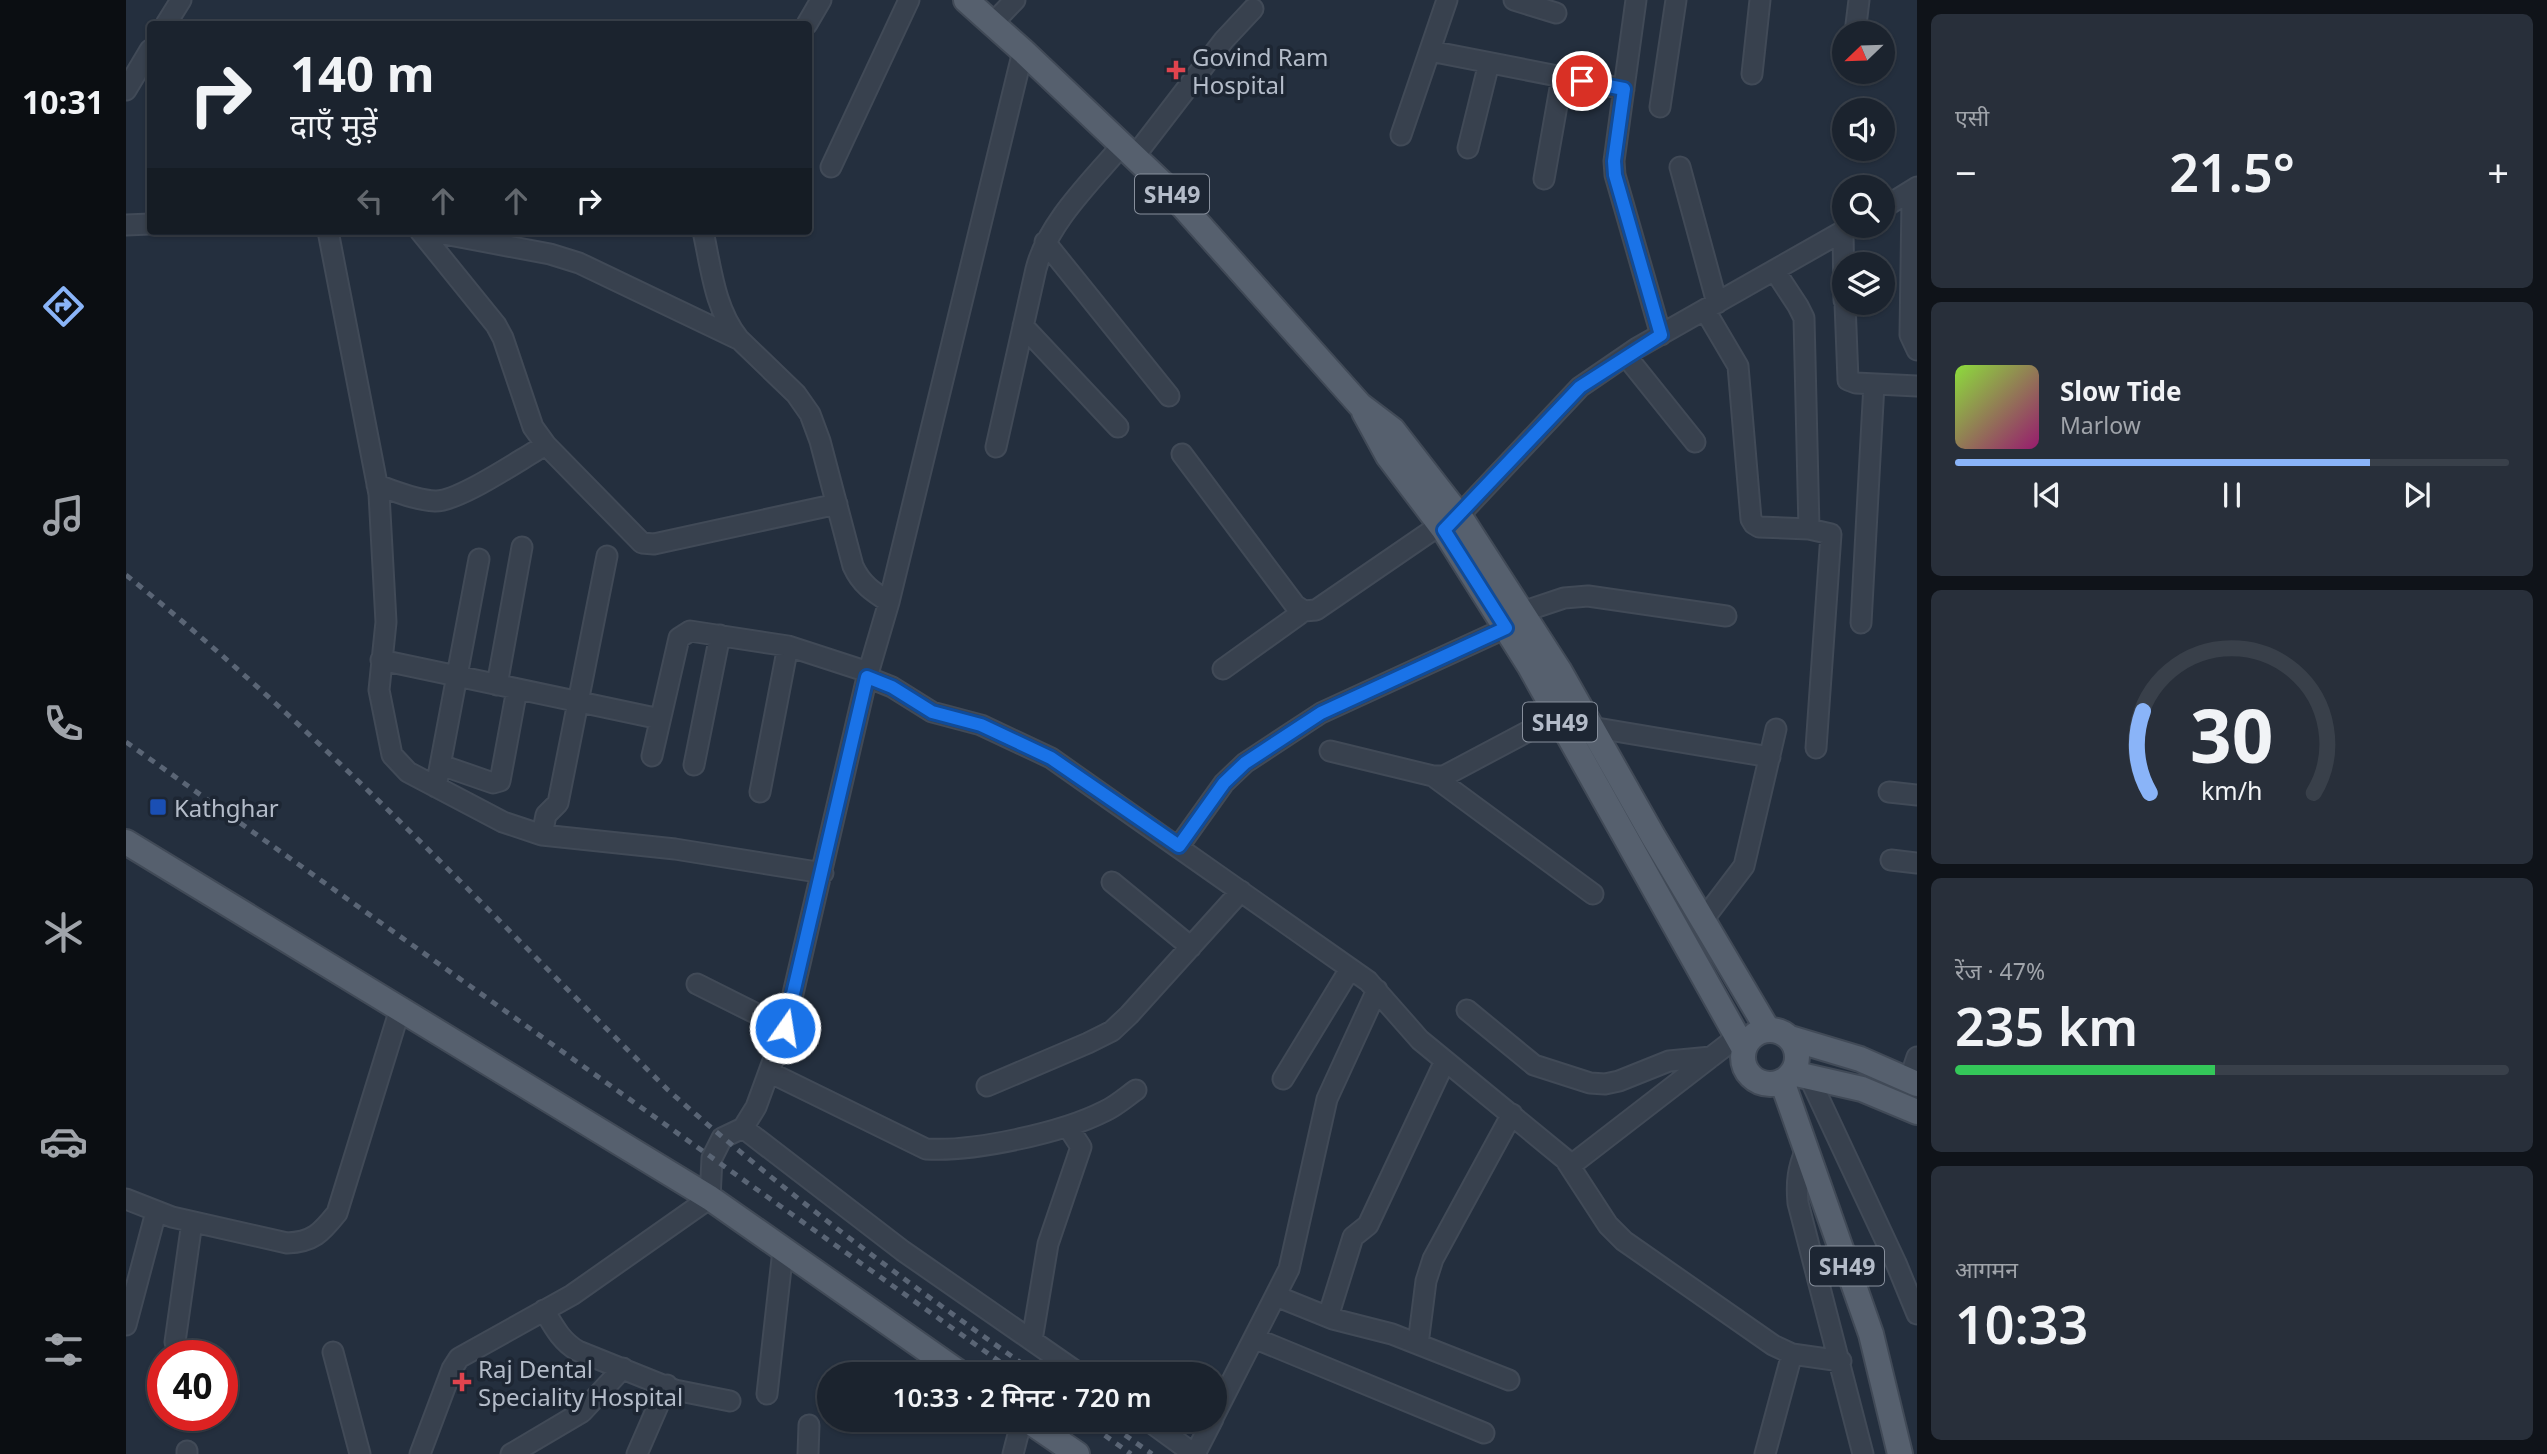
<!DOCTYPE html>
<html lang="hi">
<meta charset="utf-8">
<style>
:root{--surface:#1b232e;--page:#282f3a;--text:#f1f3f6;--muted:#a0a4aa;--line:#39404a;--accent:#8ab4f8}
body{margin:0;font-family:"Noto Sans","Noto Sans Devanagari",sans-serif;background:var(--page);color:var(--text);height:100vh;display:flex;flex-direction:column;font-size:26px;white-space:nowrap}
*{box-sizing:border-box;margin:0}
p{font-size:23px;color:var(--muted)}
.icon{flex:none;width:38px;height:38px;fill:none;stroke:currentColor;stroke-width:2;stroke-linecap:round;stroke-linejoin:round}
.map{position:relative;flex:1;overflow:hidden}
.panel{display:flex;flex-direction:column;gap:14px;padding:14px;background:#0f1319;width:630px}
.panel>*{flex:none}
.guide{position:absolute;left:21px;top:21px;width:665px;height:214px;border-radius:7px;box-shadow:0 2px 5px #0004,0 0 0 2px var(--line);background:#1b232e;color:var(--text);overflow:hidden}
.needle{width:46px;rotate:247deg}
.tools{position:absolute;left:1706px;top:21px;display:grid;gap:14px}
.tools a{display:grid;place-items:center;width:63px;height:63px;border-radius:50%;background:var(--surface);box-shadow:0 2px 5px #0004,0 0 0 2px var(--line);font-size:35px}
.speed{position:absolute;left:21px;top:1340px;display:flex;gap:14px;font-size:35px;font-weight:700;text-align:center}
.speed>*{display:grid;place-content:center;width:91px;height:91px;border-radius:50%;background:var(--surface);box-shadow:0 2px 5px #0004,0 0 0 2px var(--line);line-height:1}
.speed .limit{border:10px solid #d22;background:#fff;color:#111}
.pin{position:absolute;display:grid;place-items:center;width:60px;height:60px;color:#fff;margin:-30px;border:4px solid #fff;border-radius:50%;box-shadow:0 2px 7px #0007}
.me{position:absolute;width:77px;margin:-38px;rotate:13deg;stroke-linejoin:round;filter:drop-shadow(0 0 5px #0008)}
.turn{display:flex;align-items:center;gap:24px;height:147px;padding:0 28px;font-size:32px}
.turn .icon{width:91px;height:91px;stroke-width:2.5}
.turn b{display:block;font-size:49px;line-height:60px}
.lanes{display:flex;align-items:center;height:66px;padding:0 28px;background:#0003;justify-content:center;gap:35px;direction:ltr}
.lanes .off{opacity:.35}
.big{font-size:52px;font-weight:600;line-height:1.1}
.panel .tile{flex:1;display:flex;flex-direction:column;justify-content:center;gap:10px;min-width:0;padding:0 24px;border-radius:10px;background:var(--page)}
.panel .dial{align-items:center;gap:0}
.dial svg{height:182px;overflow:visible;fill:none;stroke:var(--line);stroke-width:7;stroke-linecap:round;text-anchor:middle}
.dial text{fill:var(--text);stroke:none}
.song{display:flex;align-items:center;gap:21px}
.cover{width:84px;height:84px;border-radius:10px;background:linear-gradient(135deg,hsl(90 70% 55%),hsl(320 70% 35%))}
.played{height:7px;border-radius:4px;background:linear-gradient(90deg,var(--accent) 75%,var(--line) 75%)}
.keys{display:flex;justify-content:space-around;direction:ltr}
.heat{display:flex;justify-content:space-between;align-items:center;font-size:38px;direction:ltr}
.charge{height:10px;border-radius:5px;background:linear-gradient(90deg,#34c759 47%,var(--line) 0)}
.trip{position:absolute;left:691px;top:1362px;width:410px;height:70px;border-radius:35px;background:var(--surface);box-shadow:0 2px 5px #0004,0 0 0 2px var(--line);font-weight:600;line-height:70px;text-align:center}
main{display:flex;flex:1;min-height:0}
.tabs{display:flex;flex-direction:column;width:126px;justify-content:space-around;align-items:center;background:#0b0e12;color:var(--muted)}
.tabs .icon{width:49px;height:49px}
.tabs .current{color:var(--accent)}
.tabs b{font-size:32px;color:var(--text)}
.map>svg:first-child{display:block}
</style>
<main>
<nav class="tabs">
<b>10:31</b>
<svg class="icon current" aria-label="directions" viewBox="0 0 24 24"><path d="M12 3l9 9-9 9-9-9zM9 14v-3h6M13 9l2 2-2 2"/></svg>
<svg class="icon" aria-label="music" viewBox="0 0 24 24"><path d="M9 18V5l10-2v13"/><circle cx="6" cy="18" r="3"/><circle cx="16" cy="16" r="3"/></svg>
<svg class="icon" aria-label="phone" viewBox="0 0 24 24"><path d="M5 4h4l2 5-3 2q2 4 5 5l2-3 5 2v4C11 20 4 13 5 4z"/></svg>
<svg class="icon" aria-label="climate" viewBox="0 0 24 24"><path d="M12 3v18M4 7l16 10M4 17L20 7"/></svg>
<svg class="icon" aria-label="car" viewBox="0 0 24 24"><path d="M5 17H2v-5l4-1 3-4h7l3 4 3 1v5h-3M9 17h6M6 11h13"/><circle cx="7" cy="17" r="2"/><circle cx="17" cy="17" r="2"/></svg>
<svg class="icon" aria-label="filters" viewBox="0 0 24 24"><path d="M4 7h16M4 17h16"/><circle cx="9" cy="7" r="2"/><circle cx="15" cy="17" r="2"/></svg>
</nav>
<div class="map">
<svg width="1791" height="1454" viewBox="0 0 1791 1454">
<rect width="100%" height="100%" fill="#242f3e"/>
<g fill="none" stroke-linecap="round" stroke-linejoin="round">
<defs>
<path id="minor" d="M1388 0 1430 13
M1510 0 1488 161 1489 175 1535 335
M40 24 55 0
M681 24 695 0
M866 24 889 0
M1729 33 1733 0
M1304 51 1498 89
M1626 74 1634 0
M0 90 24 50
M1534 107 1550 0
M1275 135 1321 0
M1342 148 1363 63
M1008 157 1098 40 1127 9
M705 167 783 0
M1554 167 1591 303
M1418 179 1436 77
M1786 202 1784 335 1791 350
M1757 208 1791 187
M0 225 24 224
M202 231 253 494 260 622 253 690 266 755 282 772 377 822 416 835 549 849 697 873
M294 231 370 325 377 338 407 427 420 445 516 543 528 544 711 504
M302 231 424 254 453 263 614 340 670 394 684 414 694 441 727 566C735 584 747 592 763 602
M577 231C585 268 589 310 613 339
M1717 231 1718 300
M919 242 1043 396
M1649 271 1672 306 1678 318 1683 529
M1719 303 1722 380 1730 383 1791 386
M1579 310 1612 366 1625 519 1628 524 1633 527 1683 529 1705 534 1690 748
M897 326 992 427
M1500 356 1569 442
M870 447 910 269C922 222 966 181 996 145
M1056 454 1169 605 1178 611 1190 610 1314 525
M251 485C269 491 289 500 309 501 333 502 396 458 420 445
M1324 525 1454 387 1511 348 1726 226
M1396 612 1438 598 1462 596 1600 616
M1735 623 1748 384
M255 660 534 719
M1097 669 1178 611
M741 677 766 687 806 712 855 725 925 758 1242 981 1294 1040 1439 1159 1482 1225 1498 1241 1647 1345 1666 1354 1715 1361
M371 685 396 547
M1465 727 1644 757
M1204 751 1307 776H1318L1431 716
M526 756 553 638 564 631 662 646 742 672
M315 765 367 783 374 781 391 689
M568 765 594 635
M1307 776 1467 894
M310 787 353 559
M634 792 662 646
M1763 792 1791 795
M416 835 420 815 432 803 481 556
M1053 846 1098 783 1119 763 1195 713 1380 628
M1765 860 1791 863
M986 882 1065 947
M1577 920 1618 866 1650 729
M571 984 659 1028
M1341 1010 1408 1065 1464 1083 1479 1084 1493 1081 1543 1061 1585 1057
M643 1072 800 1149C847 1152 936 1133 979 1111 990 1106 1000 1097 1010 1090
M1683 1077 1770 1263 1791 1314
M1157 1079 1224 969
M1783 1081 1791 1057
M861 1086 962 1043 986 1031 1003 1015 1115 891
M617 1128 777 1251 954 1374
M1680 1149C1672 1168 1670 1182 1672 1203L1737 1454
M1444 1166 1611 1037
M0 1199 46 1217 161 1243C187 1242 195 1233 211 1213L274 1009
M1150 1296 1207 1319 1266 1334 1383 1380
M418 1310C428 1327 435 1341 452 1351L549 1390 604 1401
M1202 1317 1227 1237 1242 1225 1319 1061
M0 1325 30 1212
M1128 1338 1358 1433
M906 1340 922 1244 955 1147 942 1127
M49 1342 66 1222
M1292 1344 1300 1281 1307 1259 1386 1114
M207 1352 234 1454
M641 1394 657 1250
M1088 1416 1163 1269 1201 1099 1251 990
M1020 1419 1068 1454
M61 1454V1451
M294 1454 326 1369 333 1358 446 1295 584 1198 586 1158 596 1138 617 1128 630 1107 659 1028 741 677 763 602 897 51
M385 1454 456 1412 497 1368
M511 1454 541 1385
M682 1454 683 1425
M887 1454 896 1419
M1069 1454 1087 1419
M1639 1454 1666 1354"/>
<path id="major" d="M840 0 897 51 1037 184 1234 405 1267 430 1333 515 1433 670 1527 836 1642 1030
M1238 412 1262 456 1318 530 1403 665 1618 1049
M0 842 584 1198 835 1374
M1617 1057a27 27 0 1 1 54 0a27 27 0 1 1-54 0Z
M1664 1038 1734 1059 1791 1084
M1666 1073 1736 1089 1791 1112
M1656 1081 1745 1334 1774 1454
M900 1419 951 1454"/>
</defs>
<use href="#minor" stroke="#414a57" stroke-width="23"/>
<use href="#major" stroke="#414a57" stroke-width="28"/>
<use href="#minor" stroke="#38414e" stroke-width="19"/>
<use href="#major" stroke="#56606e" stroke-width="24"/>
<path stroke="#5a6575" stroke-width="5" stroke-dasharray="7 7" stroke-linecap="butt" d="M0 575C195 731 365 915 542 1090 658 1193 784 1285 911 1374
M0 742 891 1374
M956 1419 1005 1454
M976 1419 1026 1454"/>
</g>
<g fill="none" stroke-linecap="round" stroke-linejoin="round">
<defs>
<path id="route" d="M659 1028 741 677 766 687 806 712 855 725 925 758 1053 846 1098 783 1119 763 1195 713 1380 628 1318 530 1454 387 1535 335 1489 175 1488 161 1498 89 1456 81"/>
</defs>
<use href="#route" stroke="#114b97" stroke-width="18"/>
<use href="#route" stroke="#1a73e8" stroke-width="12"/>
</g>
<g fill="#e0444e" stroke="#1d2633" stroke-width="2.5">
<path d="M1046.5 59.5h7v7h7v7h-7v7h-7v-7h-7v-7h7z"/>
<path d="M332.5 1371.5h7v7h7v7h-7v7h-7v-7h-7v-7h7z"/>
</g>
<rect fill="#1a4fb4" stroke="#1d2633" stroke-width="2.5" x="23" y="798" width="18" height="18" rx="3.5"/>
<g text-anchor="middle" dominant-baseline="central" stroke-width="7" stroke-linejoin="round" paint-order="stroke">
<g fill="#1d2633" stroke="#878f9c" stroke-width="2">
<rect x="1009" y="174.5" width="74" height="39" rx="5"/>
<rect x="1397" y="702.5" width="74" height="39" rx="5"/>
<rect x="1684" y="1246.5" width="74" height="39" rx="5"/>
</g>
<g font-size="23" font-weight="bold" fill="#b4bcc9">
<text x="1046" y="194">SH49</text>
<text x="1434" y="722">SH49</text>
<text x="1721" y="1266">SH49</text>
</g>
<g font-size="24" fill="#b4bcc9" stroke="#1d2633" text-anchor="start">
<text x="1066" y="56">Govind Ram<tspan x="1066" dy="28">Hospital</tspan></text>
<text x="48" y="807">Kathghar</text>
<text x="352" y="1368">Raj Dental<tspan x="352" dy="28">Speciality Hospital</tspan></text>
</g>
</g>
</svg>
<div class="tools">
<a><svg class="needle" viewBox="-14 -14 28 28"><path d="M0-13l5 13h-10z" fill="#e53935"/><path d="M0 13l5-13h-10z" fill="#a0a4aa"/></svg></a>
<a><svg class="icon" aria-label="sound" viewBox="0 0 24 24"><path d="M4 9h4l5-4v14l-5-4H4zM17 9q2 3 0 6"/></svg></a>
<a><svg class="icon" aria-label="search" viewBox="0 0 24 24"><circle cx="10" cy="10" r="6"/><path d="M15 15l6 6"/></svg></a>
<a><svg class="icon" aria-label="layers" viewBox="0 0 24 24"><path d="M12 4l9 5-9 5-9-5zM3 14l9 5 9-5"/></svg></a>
</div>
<div class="speed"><div class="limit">40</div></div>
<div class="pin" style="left:1456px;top:81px;background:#d93025"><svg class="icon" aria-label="arrive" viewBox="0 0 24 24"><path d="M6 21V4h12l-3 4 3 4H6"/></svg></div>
<svg class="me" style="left:659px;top:1028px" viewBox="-20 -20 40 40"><circle r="17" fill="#1a73e8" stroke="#fff" stroke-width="3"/><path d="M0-11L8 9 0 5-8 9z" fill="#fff"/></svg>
<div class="trip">10:33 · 2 मिनट · 720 m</div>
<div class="guide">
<div class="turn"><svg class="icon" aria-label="right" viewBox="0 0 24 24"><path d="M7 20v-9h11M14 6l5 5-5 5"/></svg><div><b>140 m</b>दाएँ मुड़ें</div></div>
<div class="lanes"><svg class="icon off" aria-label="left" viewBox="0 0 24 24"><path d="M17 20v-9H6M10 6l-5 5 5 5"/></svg><svg class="icon off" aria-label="ahead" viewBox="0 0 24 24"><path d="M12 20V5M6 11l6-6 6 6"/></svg><svg class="icon off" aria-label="ahead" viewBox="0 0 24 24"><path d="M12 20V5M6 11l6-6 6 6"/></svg><svg class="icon" aria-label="right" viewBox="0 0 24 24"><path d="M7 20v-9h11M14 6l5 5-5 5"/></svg></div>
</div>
</div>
<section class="panel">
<div class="tile"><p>एसी</p>
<div class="heat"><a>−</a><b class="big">21.5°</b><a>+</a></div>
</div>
<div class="tile">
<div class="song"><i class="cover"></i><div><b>Slow Tide</b><p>Marlow</p></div></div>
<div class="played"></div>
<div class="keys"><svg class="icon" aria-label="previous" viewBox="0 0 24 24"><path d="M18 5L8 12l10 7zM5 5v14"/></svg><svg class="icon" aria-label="pause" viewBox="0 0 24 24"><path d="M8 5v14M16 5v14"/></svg><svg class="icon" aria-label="next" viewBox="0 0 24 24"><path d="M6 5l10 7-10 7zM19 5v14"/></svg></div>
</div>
<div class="tile dial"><svg viewBox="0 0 100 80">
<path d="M14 69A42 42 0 1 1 86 69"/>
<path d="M14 69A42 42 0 0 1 11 33" stroke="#8ab4f8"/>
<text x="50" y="56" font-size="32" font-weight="700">30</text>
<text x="50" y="72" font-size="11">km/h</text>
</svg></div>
<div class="tile"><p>रेंज · 47%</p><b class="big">235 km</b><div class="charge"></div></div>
<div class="tile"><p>आगमन</p><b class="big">10:33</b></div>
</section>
</main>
